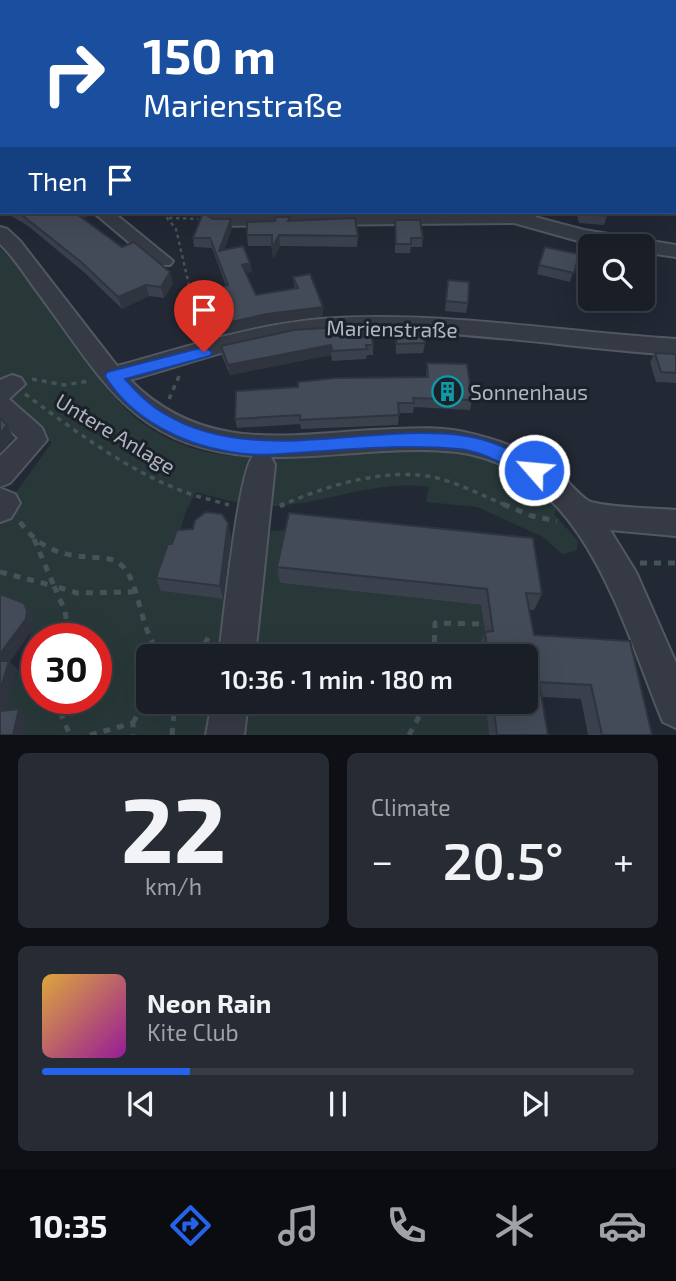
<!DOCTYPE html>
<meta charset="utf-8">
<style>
:root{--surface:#1a1e27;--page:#272b33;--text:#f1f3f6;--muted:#9fa2a7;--line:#383c44;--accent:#2563eb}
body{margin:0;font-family:"Exo 2",sans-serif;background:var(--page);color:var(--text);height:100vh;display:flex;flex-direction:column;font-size:26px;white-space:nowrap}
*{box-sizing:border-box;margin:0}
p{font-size:23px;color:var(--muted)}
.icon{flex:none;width:38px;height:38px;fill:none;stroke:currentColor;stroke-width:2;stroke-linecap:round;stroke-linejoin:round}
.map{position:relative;height:735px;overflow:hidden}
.panel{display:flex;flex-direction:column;gap:18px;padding:18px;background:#0e1015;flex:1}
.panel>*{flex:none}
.banner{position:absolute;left:0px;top:0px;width:677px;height:214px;box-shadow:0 7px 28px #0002,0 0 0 2px var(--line);background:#1a4fa0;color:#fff;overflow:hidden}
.tools{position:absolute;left:578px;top:234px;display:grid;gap:14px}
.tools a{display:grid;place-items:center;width:77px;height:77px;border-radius:10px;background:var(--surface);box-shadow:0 7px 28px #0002,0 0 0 2px var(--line);font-size:35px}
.speed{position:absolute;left:21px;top:623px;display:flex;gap:14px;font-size:35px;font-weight:700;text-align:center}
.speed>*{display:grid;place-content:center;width:91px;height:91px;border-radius:50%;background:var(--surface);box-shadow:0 7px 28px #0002,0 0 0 2px var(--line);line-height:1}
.speed .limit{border:10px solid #d22;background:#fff;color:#111}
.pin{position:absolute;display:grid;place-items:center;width:60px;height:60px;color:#fff;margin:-72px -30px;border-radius:50% 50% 50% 0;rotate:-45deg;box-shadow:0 0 7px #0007}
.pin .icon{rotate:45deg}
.me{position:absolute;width:77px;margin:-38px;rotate:297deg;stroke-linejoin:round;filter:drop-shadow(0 0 5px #0008)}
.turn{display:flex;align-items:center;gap:24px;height:147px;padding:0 28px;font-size:32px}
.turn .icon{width:91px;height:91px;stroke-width:2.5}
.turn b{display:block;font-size:49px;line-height:60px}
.then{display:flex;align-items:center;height:66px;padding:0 28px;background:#0003;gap:14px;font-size:26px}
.big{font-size:52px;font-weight:600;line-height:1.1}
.panel .tile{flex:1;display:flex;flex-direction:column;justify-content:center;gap:10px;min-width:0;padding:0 24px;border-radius:10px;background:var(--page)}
.panel .dial{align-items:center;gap:0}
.dial b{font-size:91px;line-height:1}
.song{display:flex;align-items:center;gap:21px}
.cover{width:84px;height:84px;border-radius:10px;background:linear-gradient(135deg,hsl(40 70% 55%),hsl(300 70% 35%))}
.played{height:7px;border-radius:4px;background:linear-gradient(90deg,var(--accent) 25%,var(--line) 25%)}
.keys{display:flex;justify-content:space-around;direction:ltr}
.heat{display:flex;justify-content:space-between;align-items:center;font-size:38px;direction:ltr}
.panel .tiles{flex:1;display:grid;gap:18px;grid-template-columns:1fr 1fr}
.tile:last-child{grid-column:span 2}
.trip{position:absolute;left:136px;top:644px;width:402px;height:70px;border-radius:10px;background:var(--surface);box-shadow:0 7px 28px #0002,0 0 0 2px var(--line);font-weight:600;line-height:70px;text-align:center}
.dock{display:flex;height:112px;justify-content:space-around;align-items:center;background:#0a0c10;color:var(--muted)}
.dock .icon{width:49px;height:49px}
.dock .on{color:var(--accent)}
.dock b{font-size:32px;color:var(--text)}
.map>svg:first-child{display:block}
</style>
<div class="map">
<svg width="676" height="735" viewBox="0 0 676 735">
<rect width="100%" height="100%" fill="#222834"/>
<path fill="#283839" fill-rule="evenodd" d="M0 248 19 267C52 312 101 394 145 425 250 498 382 419 493 459 518 468 539 489 558 506L554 514 578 541 576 551 562 554 543 537 477 507 426 502 429 487C376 479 325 504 272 506 246 506 221 499 196 492L186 511 162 591 230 600 221 656H149V702H213L207 735H24L27 717 2 720 35 620 0 600V515L52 442 0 411ZM37 639H96V698H37Z
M290 530 280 583 481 605 487 646 479 647 480 656H249L264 538 272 531Z
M243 702H485L489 735H239Z"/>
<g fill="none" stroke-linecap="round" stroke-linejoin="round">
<defs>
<path id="minor" d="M474 0H495L496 2H475Z
M617 0H628L616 2Z
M93 212H113L173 261 170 265H156Z
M541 212 535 217 584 230 676 245V257L642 252V247H612L582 242 514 223 214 226 205 220 214 214Z
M0 227 7 229 20 241 117 366C184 348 250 325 320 319 439 310 558 332 676 339V355C550 347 421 320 294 337 238 345 184 365 130 380 207 458 298 432 395 429 418 428 442 427 464 432 496 439 525 449 552 467 564 475 580 498 591 502 613 508 653 508 676 510V536L610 530 636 572 676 663V728L663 722C622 624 584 468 457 452 395 445 333 458 271 457L275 465 255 656H219C223 624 238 473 253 456 131 447 102 378 36 290 25 275 14 257 0 244Z
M12 375 21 378 25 384 9 399 42 428 47 440 10 483 0 487V456L18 438 0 421V380Z
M0 488 15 494 20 503 11 518 0 522Z
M212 702H248L244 735H206Z"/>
</defs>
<use href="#minor" stroke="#525862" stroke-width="4"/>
<path stroke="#455357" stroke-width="2.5" stroke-dasharray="3.5 3.5" stroke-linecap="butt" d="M162 212 176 229 199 328
M169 218 198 219"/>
<path stroke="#455357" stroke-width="3.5" stroke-dasharray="5 5" stroke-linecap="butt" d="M198 326 200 333
M32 379 64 385 90 381
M25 394C74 430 125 469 182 491 197 497 213 500 229 505
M169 399 180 374
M280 506C325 486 388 466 437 478 461 484 485 497 508 506"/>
<path stroke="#455357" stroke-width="5" stroke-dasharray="7 7" stroke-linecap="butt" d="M503 504 532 516 557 521
M280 506 284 504
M20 522C37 546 60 556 89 557 99 558 112 557 120 564 141 580 138 631 162 656
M34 539 54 586 77 593 133 592
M640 563H676
M0 572 54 586 65 611 69 639
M189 656 199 652
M200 656 199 652 211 634
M434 656 435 623 484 624
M61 698 62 717 70 735
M133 723 149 693
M90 735 133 723V735
M172 735 175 702
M409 735 427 702"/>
<use href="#minor" fill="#353a45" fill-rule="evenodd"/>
</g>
<path fill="#3a404c" d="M515 0H595L593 2H527Z
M5 212H92V214L83 218 122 247 173 283 164 298 149 296 122 309 85 273 28 226Z
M168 212H213L207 216 213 219H231L232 228 224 250 250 263 252 272 246 273 256 295 295 289 293 277 323 307V316L268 324 215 336 211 325 209 315 214 314 208 292 226 286 212 248 194 247 193 238 202 216 168 213Z
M576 212H606L607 216 604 225 579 223Z
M290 217V221L358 236 357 247 280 246 273 259 272 246H248L247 235 275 221Z
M395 220 423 238 422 247H411L410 253H395Z
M579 254 570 282 537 274 539 265Z
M448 280 468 303 466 313 445 311Z
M395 325 425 343 423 353 396 354 395 334Z
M373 345V355H367L366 359 332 361 331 355 230 375 222 356 221 346Z
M655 353 676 354V383L656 382 650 362Z
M427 363 472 400 470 410 414 407 413 413H399L398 425 301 429 300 424 237 428 235 419 298 387 426 377Z
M228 523 231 537 223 599 161 591 156 578 172 544 193 529Z
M277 567 542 594 534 610H529L534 635 652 735H588L581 699 542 697 548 735H489L485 702H527V656H480L479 647 485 632 481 605 280 583Z"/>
<path fill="#2f343e" d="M73 212H92V214L76 222Z
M204 212H213L205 217Z
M231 219 232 228 220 261 219 251Z
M279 235 280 246 273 259 272 248Z
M250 263 252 272 243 274 242 265Z
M170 272 173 283 164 298 161 287Z
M146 285 149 296 122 309 118 297Z
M323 307V316L268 324 215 336 213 326 267 314Z
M331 345V355L230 375 228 365Z
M7 425 14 438 0 453V433Z
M228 523 231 537 223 599 220 586Z
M24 603 31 613 35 620 33 629 10 662 18 670 3 720 0 718V654Z
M19 709 28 717 24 735H13Z"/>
<path fill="#434b58" stroke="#2f343e" stroke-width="2" d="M16 0H419L425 2H10Z
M545 0H592L591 2H557Z
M657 0H676V12V2H657Z
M0 5H2V202L0 201Z
M18 212H74L122 247 134 242 170 272 161 287 146 285 118 297 81 262Z
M581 212H606L607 216 582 214Z
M203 213 213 219H231L219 251 243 246 250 263 242 265 256 295 298 288 293 277 310 274 323 307 267 314 213 326 209 315 216 314 208 292 228 285 210 238H193Z
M276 217H290L288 221 355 218 358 236 279 235 272 248V235H247V222L275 221Z
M395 220H420L423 238H411V244H396Z
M545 247 579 254 574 273 539 265Z
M448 280 469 282 468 303 446 301Z
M370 325 373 345H366L367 349 332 351 331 345 228 365 221 346 294 330Z
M395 325H421L425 343 397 344Z
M655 353 676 354V373L661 372Z
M427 363 467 364 472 400 413 398 414 403H398L399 415 300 420V415L235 419 236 391 298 387V382L335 378 428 377Z
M0 418 7 425 0 433Z
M206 512 222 514 228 523 220 586 156 578 168 544H172L177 530 193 529 195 520Z
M289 513 533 538 542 594 526 593 534 635 630 641 652 735H602L591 685 539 682 548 735H497L493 702H527V656H488L485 632 493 631 487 589 277 567Z
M0 594 24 603 27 610 26 619 0 654Z
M0 661H9L0 691Z
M19 709 13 735H0V711Z"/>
<path fill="#2563eb" stroke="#184099" stroke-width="2" d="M204 347 212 352 210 356 125 379C137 392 149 405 165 414 251 466 365 424 460 435 489 438 515 452 540 465L543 470 540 475 534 478C508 469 487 452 459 449 409 444 360 449 310 452 284 454 256 457 230 452 182 444 131 419 105 376L107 372Z"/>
<defs>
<symbol id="building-ring" viewBox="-11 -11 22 22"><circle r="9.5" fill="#1b2029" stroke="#0f9aa8" stroke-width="1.5"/><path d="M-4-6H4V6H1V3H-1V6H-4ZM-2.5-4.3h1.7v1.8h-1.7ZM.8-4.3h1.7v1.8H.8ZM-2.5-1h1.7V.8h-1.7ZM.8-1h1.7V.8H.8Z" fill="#0f9aa8"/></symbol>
</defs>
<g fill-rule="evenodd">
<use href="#building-ring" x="430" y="374" width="35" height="35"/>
</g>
<g text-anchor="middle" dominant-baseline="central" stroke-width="6" stroke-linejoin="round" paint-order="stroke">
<g font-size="21" fill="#afb5c1" stroke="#1b2029">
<text transform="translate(392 328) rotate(1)">Marienstraße</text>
<text transform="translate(116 433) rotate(31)">Untere Anlage</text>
</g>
<g font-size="21" fill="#afb5c1" stroke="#1b2029" text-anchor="start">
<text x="470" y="391">Sonnenhaus</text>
</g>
</g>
</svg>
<div class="tools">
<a><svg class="icon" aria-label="search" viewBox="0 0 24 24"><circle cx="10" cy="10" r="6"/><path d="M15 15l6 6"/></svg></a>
</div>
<div class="speed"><div class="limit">30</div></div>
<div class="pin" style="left:204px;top:352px;background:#d93025"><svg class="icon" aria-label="arrive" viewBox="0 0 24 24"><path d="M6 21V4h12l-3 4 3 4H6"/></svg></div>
<svg class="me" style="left:534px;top:470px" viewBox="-20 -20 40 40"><circle r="17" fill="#2563eb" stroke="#fff" stroke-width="3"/><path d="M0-11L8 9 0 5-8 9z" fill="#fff"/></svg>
<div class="trip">10:36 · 1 min · 180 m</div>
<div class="banner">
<div class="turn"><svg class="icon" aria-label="right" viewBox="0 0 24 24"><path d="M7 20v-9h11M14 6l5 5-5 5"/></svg><div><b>150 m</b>Marienstraße</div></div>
<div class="then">Then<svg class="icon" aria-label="arrive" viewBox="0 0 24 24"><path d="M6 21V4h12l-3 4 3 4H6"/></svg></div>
</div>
</div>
<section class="panel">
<div class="tiles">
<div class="tile dial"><b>22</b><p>km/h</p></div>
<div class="tile"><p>Climate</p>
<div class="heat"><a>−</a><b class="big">20.5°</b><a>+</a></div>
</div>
<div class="tile">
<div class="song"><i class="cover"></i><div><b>Neon Rain</b><p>Kite Club</p></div></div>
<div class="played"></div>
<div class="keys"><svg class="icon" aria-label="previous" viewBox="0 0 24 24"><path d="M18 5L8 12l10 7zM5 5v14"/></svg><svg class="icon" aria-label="pause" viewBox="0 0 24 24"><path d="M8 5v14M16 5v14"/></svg><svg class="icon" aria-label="next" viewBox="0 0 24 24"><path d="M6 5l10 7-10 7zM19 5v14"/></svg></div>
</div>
</div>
</section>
<nav class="dock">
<b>10:35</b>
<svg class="icon on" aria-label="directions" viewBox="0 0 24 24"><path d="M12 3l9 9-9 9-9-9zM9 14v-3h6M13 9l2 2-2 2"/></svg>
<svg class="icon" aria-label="music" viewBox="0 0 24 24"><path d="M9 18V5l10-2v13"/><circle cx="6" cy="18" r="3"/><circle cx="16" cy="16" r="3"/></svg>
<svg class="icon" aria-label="phone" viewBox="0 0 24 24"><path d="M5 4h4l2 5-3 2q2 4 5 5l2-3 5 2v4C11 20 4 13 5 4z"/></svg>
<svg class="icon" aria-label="climate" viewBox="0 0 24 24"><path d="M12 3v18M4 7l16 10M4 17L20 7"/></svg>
<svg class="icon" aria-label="car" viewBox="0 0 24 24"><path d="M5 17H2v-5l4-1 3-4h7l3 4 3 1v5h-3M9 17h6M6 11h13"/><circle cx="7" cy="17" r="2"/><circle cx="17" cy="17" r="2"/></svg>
</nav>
